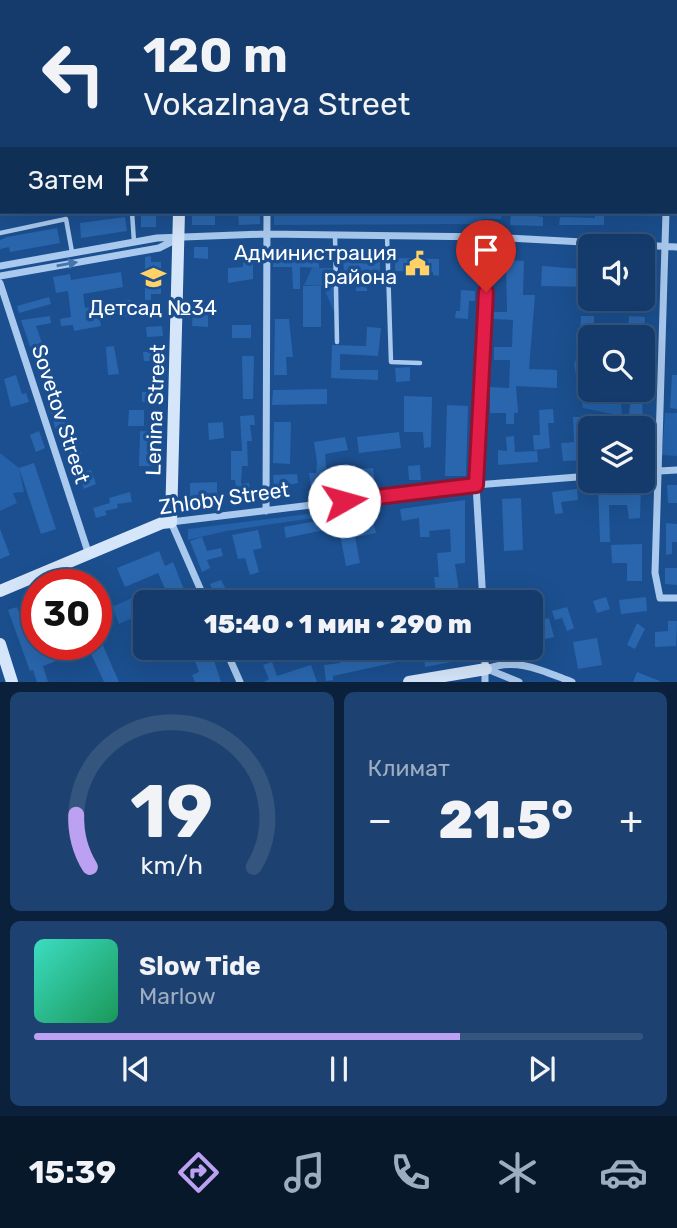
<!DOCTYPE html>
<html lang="ru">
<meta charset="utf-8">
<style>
:root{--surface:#143b6b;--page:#1d4271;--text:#f1f3f6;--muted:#9dadc1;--line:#33557e;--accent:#bca0f2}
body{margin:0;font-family:Rubik,sans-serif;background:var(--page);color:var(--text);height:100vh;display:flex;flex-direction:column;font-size:26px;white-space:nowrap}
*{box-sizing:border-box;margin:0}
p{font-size:23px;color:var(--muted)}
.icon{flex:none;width:38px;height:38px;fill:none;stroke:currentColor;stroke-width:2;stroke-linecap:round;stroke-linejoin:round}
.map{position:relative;height:682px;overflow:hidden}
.panel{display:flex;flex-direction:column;gap:10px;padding:10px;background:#0b203b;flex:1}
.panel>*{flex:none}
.guide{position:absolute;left:0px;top:0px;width:677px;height:214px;box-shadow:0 7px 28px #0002,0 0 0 2px var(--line);background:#143b6b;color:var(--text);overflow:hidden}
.fabs{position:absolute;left:578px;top:234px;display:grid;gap:14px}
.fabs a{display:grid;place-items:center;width:77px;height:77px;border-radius:10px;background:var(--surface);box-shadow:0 7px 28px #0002,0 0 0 2px var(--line);font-size:35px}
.speed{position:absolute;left:21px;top:569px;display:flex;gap:14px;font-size:35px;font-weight:700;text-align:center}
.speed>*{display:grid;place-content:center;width:91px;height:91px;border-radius:50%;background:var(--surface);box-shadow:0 7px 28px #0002,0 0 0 2px var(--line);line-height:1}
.speed .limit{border:10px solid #d22;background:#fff;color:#111}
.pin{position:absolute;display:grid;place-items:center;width:60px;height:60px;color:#fff;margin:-72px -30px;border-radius:50% 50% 50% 0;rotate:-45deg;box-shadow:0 0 7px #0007}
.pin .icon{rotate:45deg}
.me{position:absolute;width:77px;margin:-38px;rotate:83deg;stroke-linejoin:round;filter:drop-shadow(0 0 5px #0008)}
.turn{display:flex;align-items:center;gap:24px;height:147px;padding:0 28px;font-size:32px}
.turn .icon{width:91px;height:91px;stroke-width:2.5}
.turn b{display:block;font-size:49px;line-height:60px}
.then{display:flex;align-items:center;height:66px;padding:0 28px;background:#0003;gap:14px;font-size:26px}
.big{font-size:52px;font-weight:800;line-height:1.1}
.panel .card{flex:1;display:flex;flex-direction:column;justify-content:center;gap:10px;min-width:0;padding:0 24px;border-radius:10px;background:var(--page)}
.panel .dial{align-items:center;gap:0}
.dial svg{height:182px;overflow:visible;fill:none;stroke:var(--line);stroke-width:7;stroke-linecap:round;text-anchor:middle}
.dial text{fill:var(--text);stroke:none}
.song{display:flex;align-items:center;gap:21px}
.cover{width:84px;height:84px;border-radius:10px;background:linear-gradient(135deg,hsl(170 70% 55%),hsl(150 70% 35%))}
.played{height:7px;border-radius:4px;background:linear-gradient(90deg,var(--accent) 70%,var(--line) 70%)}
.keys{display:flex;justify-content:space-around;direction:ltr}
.heat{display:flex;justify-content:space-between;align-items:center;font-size:38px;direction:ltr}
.panel .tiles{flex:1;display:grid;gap:10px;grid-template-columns:1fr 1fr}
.card:last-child{grid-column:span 2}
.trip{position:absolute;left:133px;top:590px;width:410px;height:70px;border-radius:10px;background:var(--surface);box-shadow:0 7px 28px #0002,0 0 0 2px var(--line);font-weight:800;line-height:70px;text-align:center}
.dock{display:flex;height:112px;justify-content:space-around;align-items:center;background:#08182b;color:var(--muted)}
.dock .icon{width:49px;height:49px}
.dock .selected{color:var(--accent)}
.dock b{font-size:32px;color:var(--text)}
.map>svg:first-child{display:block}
</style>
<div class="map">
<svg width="677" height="682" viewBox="0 0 677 682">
<rect width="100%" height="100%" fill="#1b4f8f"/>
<path fill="#2461a8" d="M274 212H502L501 219H483L476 224 274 225Z
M312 268H334V312L323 286 304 285Z
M581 343 590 344V390H620L622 416 583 408 574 365Z
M665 413H677V456L662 455Z
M0 453 19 468 24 492 13 493 17 503 0 511Z
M340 510 341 514 226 531 188 540V529Z
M134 597 142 614 119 624 112 607Z"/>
<path fill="#2a66ad" d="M141 212H156V227H141Z
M238 212H260V224L239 225Z
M511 212 543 217V226L510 225Z
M192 214H215V225H192Z
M595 215H604V225H559L560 217 595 218Z
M125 217 127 231 81 238 80 223Z
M57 228 60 243 10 252 9 247 0 249V240L7 237Z
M273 246 319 247V268L300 267V289H293L292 267H273Z
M194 247H208V259L194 258Z
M582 253 590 254V287L541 286 542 266 582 269Z
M151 256V262H161V294H151V300H145V257Z
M380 258V273H367V291H356V272H344L343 259Z
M395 258 439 259V276L433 275V272L395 271Z
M506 260 524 261 523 295H535L529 369 557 370V388L516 386 518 413H514V424H506V413H490V387L509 388 510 360H494V347H512L513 320 491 319 492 312H507Z
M243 263H253V279L228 283V268L243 267Z
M121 272 123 287 83 294 85 308 98 306 101 326 74 331 73 325 61 326 60 319 71 317 68 291 56 293 53 277 70 274 71 280Z
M303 286H321V327H303Z
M461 290 475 291V301H469L468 319 455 318 456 311H460Z
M49 297 51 304 19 313 17 306Z
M131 300 132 316 122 317 121 301Z
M193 312 208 313V327L192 326Z
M50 316 51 323 36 326 46 354 34 358 21 320Z
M581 316H594V333L580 332Z
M629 316 645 317 644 333 628 332Z
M275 319H289L293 357H286L287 375H274Z
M232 325H251V338H232Z
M162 326 163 336 147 337 146 327Z
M367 327 381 328 378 356 340 354V370H378V380L331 378 332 345 366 346Z
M114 346 119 374 108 375 106 347Z
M163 351V361H144L143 352Z
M242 356H254L253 399H243Z
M51 364 59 399 55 400 61 420 64 419 82 455 74 458 59 429 56 430 45 395 47 394 39 368Z
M410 367V381L396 382 395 368Z
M16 375 22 394 26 393 29 402 11 407 4 379Z
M672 375H677V409L670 408Z
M151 376H163L162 401 142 402V392H151Z
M327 389V404L272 405 273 390Z
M632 390H642L643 429H627Z
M404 396 432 397 431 447 424 448 423 432H404Z
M447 405 468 406 466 476H445Z
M553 409 554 423H548L550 448 534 450 533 435H540L539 410Z
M129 410H144V426H128Z
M254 415 255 425H250L252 441H247L248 466H242L241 484 249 483 250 491 241 493V500L238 501 235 480H231V451H242L240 416Z
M573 417H581L582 442H590V460L563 461 561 443 574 442Z
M223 422 224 438 209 440 208 423Z
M274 422H291L290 464 273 463Z
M39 431 45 448 36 452 30 435Z
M140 431 157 432 156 466H139Z
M399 432 401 448 359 453 357 437Z
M514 436 515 452 537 451 538 462 498 465V450L507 451 506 437Z
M345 437 348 450 325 454 328 487 311 489 309 473H316L317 462 314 442Z
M34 463 56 529 41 534 19 468Z
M420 465 421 480H409L408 466Z
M373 468 375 484 363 486 361 469Z
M91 470 96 484 84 489 79 474Z
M297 474 298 483 274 488 273 475Z
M217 482V499H190V483Z
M667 485H677V503H668Z
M641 486 640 518 629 519 627 505H609L610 542H600L598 487Z
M577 489 578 500 561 502 563 513 555 514 552 492Z
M130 492 132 502 117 504 118 508 105 511 107 515 96 518 93 508 110 503 109 498Z
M521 498 523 550 504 551 502 499Z
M465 500V563L455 564 459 591 436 594 434 577H439L437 553 451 552 450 529 429 531 430 537H420L419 518 402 521 400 509Z
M372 517 376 533 355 537 360 563 346 566 338 523Z
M323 520 324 530 286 538 284 527Z
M666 523 677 524V542H672V554L666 555Z
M0 529 10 555 0 559Z
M258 530 262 548 253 550 259 572 250 575 245 558 238 559 232 535Z
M202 537 207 551 221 548 223 556 207 560 210 568 202 572 190 541Z
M642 544V581H627V563H612L611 545Z
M159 551 165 566 173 562 189 602H171L158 573 125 587 117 568Z
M665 568H677V585L665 584Z
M221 580 227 591 231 589 237 602H225L219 589 213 592 210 584Z
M606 597 610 609 597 613 593 601Z
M646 597 647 611 621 614 619 600Z
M17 607 27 634 37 630V644H65L69 656 43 666 48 682H37L33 670 30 671 8 610Z
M567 607 574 628 567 631 562 618 555 620 552 611Z
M549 618 554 637 545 639 544 635 530 639V623Z
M668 621H677L676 646 655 647V632L668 631Z
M637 623 645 629 635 649 627 645Z
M597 638 602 665 578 669 573 642Z
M101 641 119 682H104L88 647Z
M190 648H210L221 682H195L192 675 199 672Z
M353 648H372L373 652 391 648H470L472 658 425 667 424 656 333 676V680L326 681 324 665 340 663 339 656 354 654Z
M272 662 277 676 311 665 317 682H264L269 679 263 665Z
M637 672 662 682H633Z"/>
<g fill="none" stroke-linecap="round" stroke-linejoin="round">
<path stroke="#a9c9ee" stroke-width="4.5" d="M3 0 4 2
M132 212 134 242
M0 233 66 219 72 252
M335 235 337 342
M387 235 391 362 420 363"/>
<path stroke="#a9c9ee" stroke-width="7" d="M269 2V0
M676 11H677
M676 49 677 24
M666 212 655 573 660 598H677
M0 266 157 238 266 234 489 237 677 247
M0 276 159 248 175 240
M0 283 89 555
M642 472 677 470
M266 511 267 212
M206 602 171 522 476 485 590 476
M483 602 476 485 489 237
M225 648 240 682
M486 669C517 657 543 671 572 682
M487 669 519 682
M485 682V648"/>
<path stroke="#d6e6fa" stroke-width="12" d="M180 2V0
M0 17H2
M0 591 162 523 171 522 179 212
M0 644 12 682
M409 682 486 669"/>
</g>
<defs><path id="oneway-solid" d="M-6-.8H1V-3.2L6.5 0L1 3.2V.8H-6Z" transform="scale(1.75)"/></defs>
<use fill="#4674ac" href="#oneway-solid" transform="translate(67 264) rotate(-10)"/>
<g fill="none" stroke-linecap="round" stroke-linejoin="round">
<defs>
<path id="route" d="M344 501 476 485 486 292"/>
</defs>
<use href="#route" stroke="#92132f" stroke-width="18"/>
<use href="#route" stroke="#e11d48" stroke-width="12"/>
</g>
<defs>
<symbol id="civic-bare" viewBox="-9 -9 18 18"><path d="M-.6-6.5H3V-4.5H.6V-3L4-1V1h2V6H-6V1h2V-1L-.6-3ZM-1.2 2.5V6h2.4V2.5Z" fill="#ffd166" stroke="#1b4f8f" stroke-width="2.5" paint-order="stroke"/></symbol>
<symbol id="school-bare" viewBox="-9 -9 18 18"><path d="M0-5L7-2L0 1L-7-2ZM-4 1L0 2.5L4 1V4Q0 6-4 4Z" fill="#ffd166" stroke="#1b4f8f" stroke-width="2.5" paint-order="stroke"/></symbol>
</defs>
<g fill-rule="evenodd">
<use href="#civic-bare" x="400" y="246" width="35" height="35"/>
<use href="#school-bare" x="136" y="260" width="35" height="35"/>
</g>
<g text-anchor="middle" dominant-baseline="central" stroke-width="7" stroke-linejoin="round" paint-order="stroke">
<g font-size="21" fill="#fff" stroke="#1b4f8f" text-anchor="end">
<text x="397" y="252">Администрация<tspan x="397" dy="24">района</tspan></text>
<text x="153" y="307" text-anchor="middle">Детсад №34</text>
</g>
<g font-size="21" fill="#fff" stroke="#1b4f8f">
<text transform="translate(155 410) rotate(-88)">Lenina Street</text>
<text transform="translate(61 414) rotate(72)">Sovetov Street</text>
<text transform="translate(224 498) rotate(-8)">Zhloby Street</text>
</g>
</g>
</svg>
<div class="fabs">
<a><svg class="icon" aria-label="sound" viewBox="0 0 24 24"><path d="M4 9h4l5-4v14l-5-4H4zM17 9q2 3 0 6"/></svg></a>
<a><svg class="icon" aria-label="search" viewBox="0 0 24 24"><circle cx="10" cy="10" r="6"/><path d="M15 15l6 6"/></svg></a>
<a><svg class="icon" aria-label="layers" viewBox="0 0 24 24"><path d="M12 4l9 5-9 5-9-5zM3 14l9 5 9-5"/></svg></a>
</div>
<div class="speed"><div class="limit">30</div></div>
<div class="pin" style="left:486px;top:292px;background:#d93025"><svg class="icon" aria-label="arrive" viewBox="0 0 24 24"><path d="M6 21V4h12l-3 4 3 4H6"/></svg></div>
<svg class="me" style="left:344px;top:501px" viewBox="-20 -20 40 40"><circle r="19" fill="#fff"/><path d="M0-13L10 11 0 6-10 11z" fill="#e11d48"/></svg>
<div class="trip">15:40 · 1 мин · 290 m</div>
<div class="guide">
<div class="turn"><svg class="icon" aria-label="left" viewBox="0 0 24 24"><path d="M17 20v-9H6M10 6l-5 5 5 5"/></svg><div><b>120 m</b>Vokazlnaya Street</div></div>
<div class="then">Затем<svg class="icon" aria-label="arrive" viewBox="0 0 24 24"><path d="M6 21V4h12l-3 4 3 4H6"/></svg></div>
</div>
</div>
<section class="panel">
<div class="tiles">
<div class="card dial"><svg viewBox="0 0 100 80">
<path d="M14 69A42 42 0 1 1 86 69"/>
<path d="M14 69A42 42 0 0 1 8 46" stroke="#bca0f2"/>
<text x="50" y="56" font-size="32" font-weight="700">19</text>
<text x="50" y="72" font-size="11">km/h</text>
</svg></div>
<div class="card"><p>Климат</p>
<div class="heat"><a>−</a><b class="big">21.5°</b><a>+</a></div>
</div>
<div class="card">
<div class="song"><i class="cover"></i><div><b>Slow Tide</b><p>Marlow</p></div></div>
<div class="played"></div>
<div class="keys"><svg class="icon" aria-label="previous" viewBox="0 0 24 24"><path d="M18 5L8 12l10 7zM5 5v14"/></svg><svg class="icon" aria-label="pause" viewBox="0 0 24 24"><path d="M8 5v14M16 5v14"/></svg><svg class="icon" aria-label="next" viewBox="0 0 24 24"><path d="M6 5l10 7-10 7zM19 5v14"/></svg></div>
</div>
</div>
</section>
<nav class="dock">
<b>15:39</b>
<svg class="icon selected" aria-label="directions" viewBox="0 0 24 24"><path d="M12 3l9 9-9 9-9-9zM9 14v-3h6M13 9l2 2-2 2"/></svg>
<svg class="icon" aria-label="music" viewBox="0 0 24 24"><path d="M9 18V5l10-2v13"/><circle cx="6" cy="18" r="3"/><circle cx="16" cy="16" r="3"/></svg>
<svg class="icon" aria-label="phone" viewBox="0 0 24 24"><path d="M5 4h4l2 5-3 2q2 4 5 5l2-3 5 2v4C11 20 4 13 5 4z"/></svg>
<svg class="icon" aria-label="climate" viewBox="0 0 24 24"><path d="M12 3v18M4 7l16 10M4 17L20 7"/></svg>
<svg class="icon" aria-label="car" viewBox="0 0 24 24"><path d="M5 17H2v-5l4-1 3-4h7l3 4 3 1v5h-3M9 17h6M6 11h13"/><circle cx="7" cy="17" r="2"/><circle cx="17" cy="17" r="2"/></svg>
</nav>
